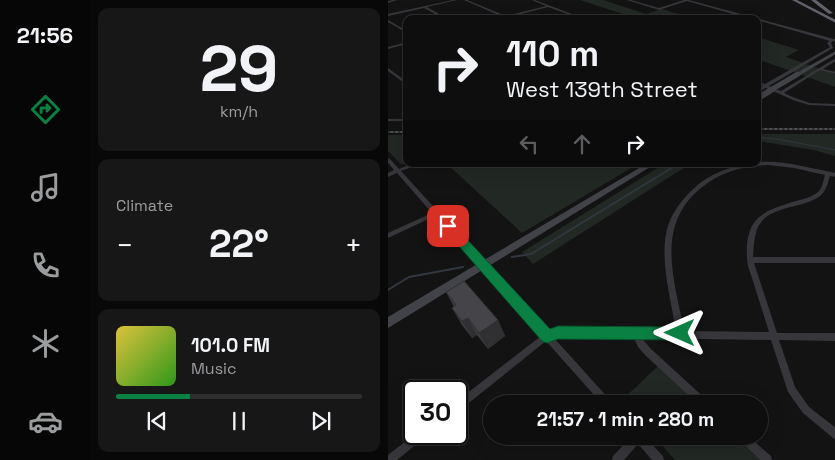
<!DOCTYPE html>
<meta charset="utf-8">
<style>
:root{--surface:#0e0e0f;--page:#171718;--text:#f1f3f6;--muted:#9b9c9e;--line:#2e2e2f;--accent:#0b8043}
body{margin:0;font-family:"Space Grotesk",sans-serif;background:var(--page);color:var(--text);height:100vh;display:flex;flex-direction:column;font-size:19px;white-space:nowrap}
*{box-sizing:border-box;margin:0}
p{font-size:16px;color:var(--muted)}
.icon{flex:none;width:28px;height:28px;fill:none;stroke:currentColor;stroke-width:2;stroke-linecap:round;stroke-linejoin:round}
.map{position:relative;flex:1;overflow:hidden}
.side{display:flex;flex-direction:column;gap:8px;padding:8px;background:#080808;width:298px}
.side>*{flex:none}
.hud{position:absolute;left:15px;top:15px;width:358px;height:152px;border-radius:10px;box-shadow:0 5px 20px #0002,0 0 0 1px var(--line);background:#0e0e0f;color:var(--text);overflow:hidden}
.speed{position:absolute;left:15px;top:380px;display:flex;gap:10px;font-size:25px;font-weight:700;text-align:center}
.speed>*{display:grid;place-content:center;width:65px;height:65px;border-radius:50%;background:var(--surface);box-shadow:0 5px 20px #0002,0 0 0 1px var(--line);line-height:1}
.speed .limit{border:2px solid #111;border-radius:8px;background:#fff;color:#111}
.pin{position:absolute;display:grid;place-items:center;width:42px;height:42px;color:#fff;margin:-21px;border-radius:10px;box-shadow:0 2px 8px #0006}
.me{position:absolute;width:55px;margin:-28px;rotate:270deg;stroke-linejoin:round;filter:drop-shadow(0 0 4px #0008)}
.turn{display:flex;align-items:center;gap:18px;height:105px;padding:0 20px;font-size:22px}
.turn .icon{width:65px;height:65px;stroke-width:2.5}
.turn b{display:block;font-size:35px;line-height:42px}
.lanes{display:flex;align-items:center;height:48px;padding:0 20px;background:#0003;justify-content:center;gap:25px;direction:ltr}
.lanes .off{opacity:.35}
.big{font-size:38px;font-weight:800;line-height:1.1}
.side .widget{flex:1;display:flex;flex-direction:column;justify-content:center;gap:8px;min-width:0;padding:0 18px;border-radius:10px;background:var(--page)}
.side .dial{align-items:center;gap:0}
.dial b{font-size:65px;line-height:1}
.song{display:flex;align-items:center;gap:15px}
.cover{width:60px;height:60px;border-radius:8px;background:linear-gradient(135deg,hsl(50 70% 55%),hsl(110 70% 35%))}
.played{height:5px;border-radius:2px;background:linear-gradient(90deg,var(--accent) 30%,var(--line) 30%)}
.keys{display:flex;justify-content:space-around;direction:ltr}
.heat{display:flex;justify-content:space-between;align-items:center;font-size:28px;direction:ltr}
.trip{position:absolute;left:95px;top:395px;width:285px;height:50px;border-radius:25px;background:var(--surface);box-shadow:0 5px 20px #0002,0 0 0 1px var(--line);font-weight:800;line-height:50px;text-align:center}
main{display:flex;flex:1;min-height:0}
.tab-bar{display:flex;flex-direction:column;width:90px;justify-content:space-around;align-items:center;background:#060606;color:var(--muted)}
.tab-bar .icon{width:35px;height:35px}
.tab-bar .on{color:var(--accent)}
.tab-bar b{font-size:22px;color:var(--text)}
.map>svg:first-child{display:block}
</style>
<main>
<nav class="tab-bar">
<b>21:56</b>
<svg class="icon on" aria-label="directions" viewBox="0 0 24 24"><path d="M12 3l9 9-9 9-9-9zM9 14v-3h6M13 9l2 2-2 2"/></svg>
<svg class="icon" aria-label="music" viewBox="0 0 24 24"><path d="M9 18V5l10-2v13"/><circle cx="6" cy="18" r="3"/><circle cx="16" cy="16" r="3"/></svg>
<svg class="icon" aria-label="phone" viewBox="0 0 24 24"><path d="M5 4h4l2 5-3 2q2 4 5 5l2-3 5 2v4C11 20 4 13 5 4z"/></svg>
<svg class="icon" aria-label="climate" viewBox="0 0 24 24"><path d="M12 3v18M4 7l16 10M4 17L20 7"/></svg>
<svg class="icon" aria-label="car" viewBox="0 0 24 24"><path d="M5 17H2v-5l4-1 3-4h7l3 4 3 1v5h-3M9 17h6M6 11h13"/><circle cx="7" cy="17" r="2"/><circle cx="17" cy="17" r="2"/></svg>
</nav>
<section class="side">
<div class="widget dial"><b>29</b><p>km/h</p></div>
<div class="widget"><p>Climate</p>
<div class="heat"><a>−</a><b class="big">22°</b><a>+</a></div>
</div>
<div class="widget">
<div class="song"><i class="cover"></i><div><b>101.0 FM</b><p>Music</p></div></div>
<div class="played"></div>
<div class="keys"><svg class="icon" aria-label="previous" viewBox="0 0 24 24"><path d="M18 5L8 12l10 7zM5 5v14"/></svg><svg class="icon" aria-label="pause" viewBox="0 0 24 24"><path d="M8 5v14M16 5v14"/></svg><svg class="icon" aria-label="next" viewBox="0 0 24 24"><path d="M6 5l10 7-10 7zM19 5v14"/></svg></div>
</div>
</section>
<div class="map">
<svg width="448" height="460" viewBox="0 0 448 460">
<rect width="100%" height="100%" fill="#131314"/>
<path fill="#222824" d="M192 0H215L258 14 274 9 306 19H250Z
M369 37 411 50 398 57 447 74V87L369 59Z
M369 134H447V156L426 150 369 141Z
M0 135H19V163L14 165 0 151Z
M59 164H250L134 233Z
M276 164H302L145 264 134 252Z
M270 366 311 404H236L233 401Z
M266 436H346L372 460H287Z"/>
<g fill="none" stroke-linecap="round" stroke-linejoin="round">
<path stroke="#32373f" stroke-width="1" d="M369 138H383L448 150"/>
<path stroke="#32373f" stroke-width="2" d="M124 257 143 254 290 164
M0 290 21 277 75 267"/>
<path fill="#36363b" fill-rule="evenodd" d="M5 0H9L0 3V1Z
M65 0H69L39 7 60 19H56L36 8 0 16V14Z
M76 0H79L118 16 158 6 144 0H147L197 19H193L160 7 114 19H109L115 17Z
M239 0H243L271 8 296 0H301L446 39 448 40V42L445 41 443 43 445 48 381 86 393 91 448 58V61L435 69 448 72V74L432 70 396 93 407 98 422 103 448 104V106L421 105 405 100 378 88 369 92V89L375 86 369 83V81L377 84 442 47 439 43 442 41 369 20V19H363L299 1 271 10Z
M0 20 19 31V33L0 22Z
M19 42V44L0 49V47Z
M0 68 19 82V85L0 71Z
M0 119H19V121H0Z
M0 158 2 159 11 169 23 164H29V165L13 171 160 332 170 329 245 330 248 329 251 331H288C283 298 268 250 283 218 290 204 300 193 312 183 328 171 349 164 369 164V162C396 160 421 168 448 173V177L442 176C440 182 439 188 435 193 420 210 382 203 370 227 366 236 366 247 365 257H448V263H366L389 333H448V341L391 340 407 387 421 407 448 428V440L445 438 415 413 400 392 383 340 254 338 256 341 263 349 320 401 321 404H310L257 355 250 347 246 338 170 337 166 338 223 401 224 404H214L158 341 72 410 69 411V401L153 336 47 216 0 238V233L44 213 9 173 0 177V173L6 170 0 163ZM380 165 406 168 437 175C435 181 435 187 430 192 424 197 416 199 408 201 374 211 357 218 359 258 359 266 363 274 365 281 370 298 376 315 381 332L296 331C287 281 266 226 313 188 332 172 355 166 380 165Z
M27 434H39L37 437 9 460H0V455Z
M244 436H256L275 456 276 460H264L250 444 236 460H224L225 456Z
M348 436H360L383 456 384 460H372L350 439Z"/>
<path fill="#424348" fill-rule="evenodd" d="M448 51V54L412 75 407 74Z
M258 164H267L0 328V317Z"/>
<path fill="#616169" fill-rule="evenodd" d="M404 0H409L448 20V23Z
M423 0H428L445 13 441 14Z"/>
<defs>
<path id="rail" d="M369 129H448
M0 132H19"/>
</defs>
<use href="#rail" stroke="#505257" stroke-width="2"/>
<use href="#rail" stroke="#0e0e0f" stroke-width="1" stroke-dasharray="2.5" stroke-linecap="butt"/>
<path stroke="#424348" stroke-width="5" d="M381 91 410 74"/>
<path stroke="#424348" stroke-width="6" d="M369 99 383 90"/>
</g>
<path fill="#3b3b3f" d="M58 292 110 320 117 336 100 349 89 335 84 338 74 325 64 308 66 307Z"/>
<path fill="#303033" d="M80 318 89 335 84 338 74 321Z
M110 320 117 336 100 349 91 333Z"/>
<path fill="#454549" stroke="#303033" d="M76 281 110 320 91 333 80 318 74 321 64 308 68 305 58 292Z"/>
<path fill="#0b8043" stroke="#07532c" d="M60 222 64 223 162 329 170 326 292 327 297 329 299 333 297 338 292 340 170 339 159 343 154 341 56 229 54 226 56 223Z"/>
</svg>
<div class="speed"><div class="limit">30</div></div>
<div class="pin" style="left:60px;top:226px;background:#d93025"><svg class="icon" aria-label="arrive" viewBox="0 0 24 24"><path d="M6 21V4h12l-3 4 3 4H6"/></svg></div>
<svg class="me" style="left:292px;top:333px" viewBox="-20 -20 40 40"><path d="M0-17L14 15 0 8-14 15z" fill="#0b8043" stroke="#fff" stroke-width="4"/></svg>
<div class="trip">21:57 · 1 min · 280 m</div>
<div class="hud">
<div class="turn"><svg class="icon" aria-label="right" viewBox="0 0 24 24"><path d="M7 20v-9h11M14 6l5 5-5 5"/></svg><div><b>110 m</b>West 139th Street</div></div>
<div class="lanes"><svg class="icon off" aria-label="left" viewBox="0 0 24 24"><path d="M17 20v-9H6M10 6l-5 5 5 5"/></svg><svg class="icon off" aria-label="ahead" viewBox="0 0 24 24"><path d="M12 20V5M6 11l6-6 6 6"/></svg><svg class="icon" aria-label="right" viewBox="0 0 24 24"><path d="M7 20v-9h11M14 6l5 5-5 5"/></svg></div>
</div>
</div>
</main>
